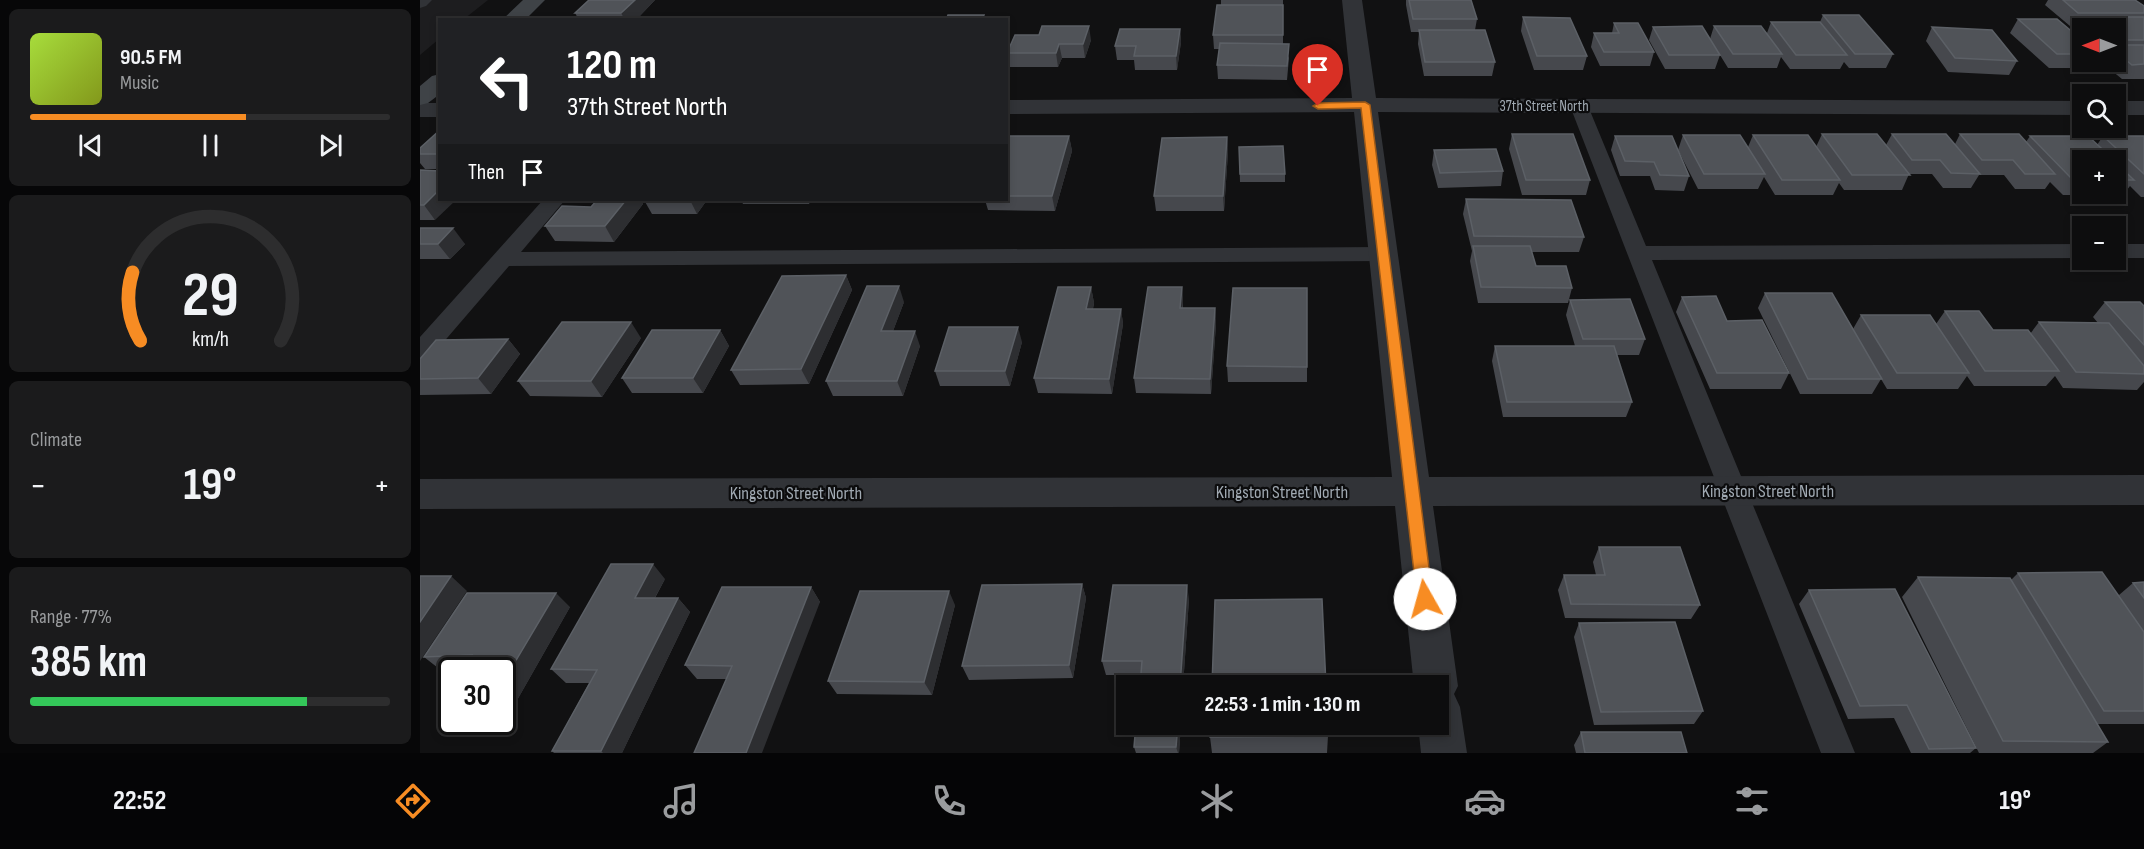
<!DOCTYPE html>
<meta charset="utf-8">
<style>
:root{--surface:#0d0d0e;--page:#1b1b1c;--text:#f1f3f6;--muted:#9a9c9e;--line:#2d2d2e;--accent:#f78c23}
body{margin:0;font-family:"Sofia Sans Condensed",sans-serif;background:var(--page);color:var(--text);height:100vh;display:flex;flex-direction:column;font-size:22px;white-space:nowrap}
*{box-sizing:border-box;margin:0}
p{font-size:20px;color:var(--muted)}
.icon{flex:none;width:33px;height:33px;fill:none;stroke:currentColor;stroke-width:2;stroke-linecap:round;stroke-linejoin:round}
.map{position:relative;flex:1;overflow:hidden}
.sheet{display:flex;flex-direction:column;gap:9px;padding:9px;background:#070708;width:420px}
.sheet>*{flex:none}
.banner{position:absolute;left:18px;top:18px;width:570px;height:183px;border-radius:0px;box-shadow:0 3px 9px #0003,0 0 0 2px var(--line);background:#202124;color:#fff;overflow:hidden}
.needle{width:39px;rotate:270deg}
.fabs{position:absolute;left:1652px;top:18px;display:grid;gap:12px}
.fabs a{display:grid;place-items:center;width:54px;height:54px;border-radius:0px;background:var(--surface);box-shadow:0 3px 9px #0003,0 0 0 2px var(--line);font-size:30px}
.speed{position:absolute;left:18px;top:657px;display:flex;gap:12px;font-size:30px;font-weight:700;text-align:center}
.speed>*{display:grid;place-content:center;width:78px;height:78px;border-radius:50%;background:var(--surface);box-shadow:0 3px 9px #0003,0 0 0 2px var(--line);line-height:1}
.speed .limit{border:3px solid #111;border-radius:9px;background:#fff;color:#111}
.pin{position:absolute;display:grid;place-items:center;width:51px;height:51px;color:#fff;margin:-62px -26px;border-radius:50% 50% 50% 0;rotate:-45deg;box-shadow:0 0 6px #0007}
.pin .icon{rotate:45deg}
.me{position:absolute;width:66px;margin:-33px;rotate:353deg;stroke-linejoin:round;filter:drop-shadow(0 0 4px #0008)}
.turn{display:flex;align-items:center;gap:21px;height:126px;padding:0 30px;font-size:27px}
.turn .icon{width:78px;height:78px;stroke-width:2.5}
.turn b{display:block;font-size:42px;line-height:51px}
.then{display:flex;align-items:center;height:57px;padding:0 30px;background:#0003;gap:12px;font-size:22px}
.big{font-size:45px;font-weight:700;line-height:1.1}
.sheet .widget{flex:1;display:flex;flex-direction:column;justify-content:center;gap:9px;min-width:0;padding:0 21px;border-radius:9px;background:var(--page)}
.sheet .dial{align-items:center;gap:0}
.dial svg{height:156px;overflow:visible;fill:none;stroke:var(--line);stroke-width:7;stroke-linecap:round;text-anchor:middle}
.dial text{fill:var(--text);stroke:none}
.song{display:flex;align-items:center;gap:18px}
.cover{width:72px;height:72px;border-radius:9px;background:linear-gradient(135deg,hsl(80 70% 55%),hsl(70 70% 35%))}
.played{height:6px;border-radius:3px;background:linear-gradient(90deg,var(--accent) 60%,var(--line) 60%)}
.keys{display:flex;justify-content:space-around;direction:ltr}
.heat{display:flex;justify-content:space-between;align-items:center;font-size:33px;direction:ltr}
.charge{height:9px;border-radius:4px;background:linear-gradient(90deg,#34c759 77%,var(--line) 0)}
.trip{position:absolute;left:696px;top:675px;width:333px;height:60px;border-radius:0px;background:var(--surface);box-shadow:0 3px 9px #0003,0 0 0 2px var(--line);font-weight:700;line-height:60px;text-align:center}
.dock{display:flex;height:96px;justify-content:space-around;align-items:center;background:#050506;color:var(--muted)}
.dock .icon{width:42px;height:42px}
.dock .active{color:var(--accent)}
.dock b{font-size:27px;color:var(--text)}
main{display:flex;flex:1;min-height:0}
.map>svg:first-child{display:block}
</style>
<main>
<section class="sheet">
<div class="widget">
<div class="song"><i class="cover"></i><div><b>90.5 FM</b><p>Music</p></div></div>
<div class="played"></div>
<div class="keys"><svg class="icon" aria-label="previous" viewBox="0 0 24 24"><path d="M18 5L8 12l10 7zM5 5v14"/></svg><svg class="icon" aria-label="pause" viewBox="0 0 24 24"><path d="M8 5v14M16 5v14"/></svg><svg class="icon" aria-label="next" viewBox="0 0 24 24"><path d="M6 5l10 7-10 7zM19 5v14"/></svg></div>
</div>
<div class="widget dial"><svg viewBox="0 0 100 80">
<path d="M14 69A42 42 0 1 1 86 69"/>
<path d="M14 69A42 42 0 0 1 10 34" stroke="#f78c23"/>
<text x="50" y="56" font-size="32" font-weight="700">29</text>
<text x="50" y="72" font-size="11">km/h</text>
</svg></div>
<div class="widget"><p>Climate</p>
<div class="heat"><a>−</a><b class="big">19°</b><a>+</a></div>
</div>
<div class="widget"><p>Range · 77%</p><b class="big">385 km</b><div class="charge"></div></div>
</section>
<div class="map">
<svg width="1724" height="753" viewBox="0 0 1724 753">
<rect width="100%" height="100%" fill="#111112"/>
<path fill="#1d1d1f" d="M0 0H68L44 19 20 20 19 39 0 55Z"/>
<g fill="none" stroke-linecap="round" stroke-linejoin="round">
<path fill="#313337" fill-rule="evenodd" d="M0 0H12L6 6 0 8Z
M1159 100 1166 102 1168 106 1226 246 1662 244V258L1232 260 1435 753H1401L1150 106 1152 102Z
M123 200H145L101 252 963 247 971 249 974 254 971 259 963 261 89 266 9 359 0 362V337Z
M1695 244H1724V258H1695Z"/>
<path fill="#313337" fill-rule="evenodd" d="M922 0H942L956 98 1662 101V115L958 112 1009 477 1724 475V505L1013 506 1038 686 1034 694 1040 707 1047 753H1001L998 724H1018V686H994L975 506 0 509V479L972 477 934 112 586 114V100L932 98Z
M1695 101H1724V115H1695Z
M0 103H20V117H0Z"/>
<path fill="#3f4347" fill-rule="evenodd" d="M103 0H125L105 20H82Z
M20 74V94L8 103 0 105V86L12 76Z"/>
</g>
<path fill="#46484d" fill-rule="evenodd" d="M169 0H235L216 20H159L155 13Z
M801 0H863V44L869 58 867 80 798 79 797 65 799 49H794L793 35 801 5Z
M986 0H1051L1057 19 1055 30 1075 62 1072 76H1004L998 44 999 32H991L986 5Z
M1628 0H1715L1724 6V79H1702L1681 62H1695V28H1667L1669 26H1650L1625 5Z
M1403 15 1473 54 1466 68H1429L1424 62 1420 69H1370L1361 57 1357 68H1308L1300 55 1295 69H1245L1229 40 1233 27 1290 39 1294 26 1347 33 1351 22H1400Z
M1103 17 1167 56 1163 70H1114L1101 31Z
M1598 19 1662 40V62H1673L1669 68H1629L1590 33Z
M1194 23 1234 52 1230 66H1180L1171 47 1174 33H1192Z
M1512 27 1597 61 1589 75 1528 72 1506 41Z
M760 29 761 42 757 70H715L714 60H697L695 46Z
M595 35 671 40 665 58H642L638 67H590L587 53Z
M20 130V169H5L0 163V148Z
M1092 134 1170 180 1166 195H1102L1089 149Z
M1402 134 1466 145 1472 134 1535 144 1540 134 1606 142 1610 136 1677 145 1683 136H1724V197H1721L1710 186 1703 195H1643L1630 182 1625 189H1595L1584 175H1559L1551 188H1523L1512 174H1489L1482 190H1424L1419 183 1413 195H1355L1344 177 1338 189H1278L1258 150 1263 135 1328 147 1333 135 1396 147ZM1662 160H1695V194H1662Z
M586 136H649L652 151 635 211 568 210 565 200H586Z
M1195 136 1269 176 1264 191 1235 190 1230 176H1200L1191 150Z
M807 137 808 152 804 211H736L734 196Z
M819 147 865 174V182H820Z
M1014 150 1083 171 1081 186 1018 188 1012 165Z
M0 170 15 220H0Z
M1046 199 1164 237 1159 252H1112L1116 266 1152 288 1148 303H1058L1050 261 1052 251 1043 214Z
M177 200H221L223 204 194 242 135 241 125 226 171 207Z
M224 200H287L277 214H232Z
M321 200H391L389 204H323Z
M513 200H557L556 203H514Z
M0 228 45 244 30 259H0Z
M426 275 432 290 389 384 320 385 311 370Z
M671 287 674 303 673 309H701L703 324 692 394 618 393 614 378Z
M762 287 763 302V308H795L796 324 791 394 716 393 714 378Z
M1345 293 1433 329 1441 315 1516 324 1525 311 1573 330 1610 334 1619 322 1678 323 1673 317 1685 302 1724 306V382L1717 390 1643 388 1635 376 1626 386H1554L1547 376 1538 389H1467L1461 379 1452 394H1380L1338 308Z
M1262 297 1307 321 1369 373 1361 389H1290L1256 312Z
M1150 300 1225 339 1219 355H1196L1212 402 1206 417H1083L1072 361 1075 346H1155L1146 315Z
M484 302 473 331 500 346 483 396H413L406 381Z
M300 330 309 346 283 393H212L202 378Z
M221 338 182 397 110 396 98 381Z
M88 339 100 354 71 394 0 395V359Z
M602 342 590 386H520L515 371Z
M807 366 887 367V382H808Z
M1179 547 1280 605 1271 619 1145 618 1138 590 1144 575H1176L1173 562Z
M1598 573 1699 595 1713 583 1724 582V724H1677L1688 742 1673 753H1559L1482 597 1498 577 1591 580Z
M245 579 235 598H258L270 612 202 753H134L132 751 169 683H146L131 669Z
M662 584 666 598 653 678 549 680 542 666Z
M391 587 400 602 306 679H277L265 665Z
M1389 590 1556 748 1550 753H1491L1474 718 1428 719 1379 604Z
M769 599 763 686H720L721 675H686L682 661Z
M535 605 512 695 417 694 408 681Z
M150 607 96 702H82V670L22 671 4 657Z
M1159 623 1283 711 1274 724 1174 725 1154 637Z
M716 724H761L759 753H716L714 747Z
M1161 732 1267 753H1156L1154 745Z
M908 736 907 753H792L790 737Z"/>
<path fill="#2d2e31" d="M215 0H235L216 20H205L201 13Z
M669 26 671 40 665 58 663 44Z
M760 29 761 42 757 70 756 56Z
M639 44 642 58 638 67 636 53Z
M649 136 652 151 635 211 632 196Z
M807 137 808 152 804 211 803 196Z
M20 189V200H36L15 220 4 205Z
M206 200H221L223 204 194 242 185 226Z
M270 200H287L277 214Z
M33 228 45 244 30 259 18 244Z
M426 275 432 290 389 384 381 369Z
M479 286 484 302 467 347 461 331Z
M671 287 674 303 669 324 666 309Z
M762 287 763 302 761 324 760 308Z
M795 308 796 324 791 394 790 379Z
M701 309 703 324 692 394 689 379Z
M211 322 221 338 182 397 171 381Z
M598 327 602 342 590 386 585 371Z
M300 330 309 346 283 393 273 378Z
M495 331 500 346 483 396 477 381Z
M88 339 100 354 71 394 58 378Z
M233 564 245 579 227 612 215 598Z
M31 576 47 591 0 661V622Z
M662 584 666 598 653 678 649 665Z
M767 585 769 599 763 686H760Z
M391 587 400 602 342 753H326Z
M529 591 535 605 512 695 504 682Z
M136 593 150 607 96 702 82 690V684Z
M258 598 270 612 202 753H183L181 751Z
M758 724H761L759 753H758L756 747Z"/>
<path fill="#505358" stroke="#5c6066" stroke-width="1.5" d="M169 0H215L201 13H155Z
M989 0H1051L1057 19H993Z
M1643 0H1715L1724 6V13H1658Z
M797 5H863V35H793Z
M528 15H564L562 20H526Z
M1403 15H1439L1473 54H1435Z
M1103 17 1150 18 1167 56H1117Z
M1674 17H1724V40H1702L1695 34V28H1688Z
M1598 19H1637L1662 40V54H1637Z
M1351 22H1400L1427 55H1376Z
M1194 23H1218L1234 52H1184L1174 33H1199Z
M622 26H669L663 44H639L636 53H587L595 35H619Z
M1282 26 1300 55H1249L1233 27Z
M1294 26H1341L1362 54H1313Z
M1512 27 1572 30 1597 61 1535 58Z
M700 29H760L756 56H714L716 46H695Z
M999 30H1065L1075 62H1005Z
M800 43 869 44 867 66 797 65Z
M1695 45H1724V64L1712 65 1695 51Z
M20 130V154H0V148Z
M1092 134H1153L1170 180H1106Z
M1402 134H1457L1490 175H1432Z
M1472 134H1526L1560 174 1531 173 1520 160H1492Z
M1540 134H1599L1635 174H1605L1593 160H1562Z
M1263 135H1320L1345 174H1284Z
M1333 135H1388L1420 180H1362Z
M586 136H649L632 196H586Z
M1195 136H1252L1269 176 1240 175 1234 162 1205 161Z
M1610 136H1668L1694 160H1662V180H1653Z
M1683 136H1724V174Z
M807 137 803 196H734L742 138Z
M863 146 865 174H820L819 147Z
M1076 149 1083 171 1020 173 1014 150Z
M1695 162 1714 180H1695Z
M0 170 20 171V189L4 205H0Z
M1046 199 1151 200 1164 237 1054 236Z
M177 200H206L185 226H125L142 206 171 207Z
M0 228H33L18 244H0Z
M1053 246H1110L1116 266H1146L1152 288 1061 287Z
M426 275 381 369 311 370 362 276Z
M447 286H479L461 331H495L477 381H406Z
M638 287H671L666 309H701L689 379 614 378Z
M728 287H762L760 308H795L790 379 714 378Z
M813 288H887V367L807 366Z
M1345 293H1412L1462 379H1388Z
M1296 296 1307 321 1342 320 1369 373H1297L1262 297Z
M1210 299 1225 339H1163L1150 300Z
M1685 302H1720L1724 306V345Z
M1525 311H1559L1573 330H1608L1639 371H1565Z
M1441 315H1510L1549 373H1477Z
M142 322H211L171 381H98Z
M1619 322 1689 323 1724 366V374L1656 372Z
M529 327H598L585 371H515Z
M232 330H300L273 378H202Z
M88 339 58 378 0 379V359L16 340Z
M1075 346H1194L1212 402H1087Z
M1179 547H1260L1280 605 1151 604 1144 575H1185Z
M191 564H233L215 598H258L181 751H132L177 670 131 669Z
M1682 572 1724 632V711H1684L1598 573Z
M0 576H31L0 622Z
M1498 577 1590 578 1688 742 1583 741Z
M1724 582V598L1713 583Z
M662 584 649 665 542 666 562 585Z
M693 585H767L760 686H720L722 661H682Z
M302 587H391L326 753H274L312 666 265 665Z
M1475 589 1556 748 1509 749 1487 705 1440 706 1389 590Z
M440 591H529L504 682 408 681Z
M47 593H136L82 684V670H43L52 655 4 657Z
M902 599 906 686H792L795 600Z
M1255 622 1283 711 1181 712 1159 623Z
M716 724H758L756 747H714Z
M791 724H908V736L790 737Z
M1161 732H1261L1267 753H1165Z"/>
<path fill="#f78c23" stroke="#a15b17" stroke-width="1.5" d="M945 102 950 105 1013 599 1011 604 1005 607 999 604 997 599 941 108 898 109 893 106 898 103Z"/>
<g text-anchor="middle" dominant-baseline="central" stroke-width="4.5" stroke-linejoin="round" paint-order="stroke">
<g font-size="15" fill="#a1aab3" stroke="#0c0c0d">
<text x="1124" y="106">37th Street North</text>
</g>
<g font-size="18" fill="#a1aab3" stroke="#0c0c0d">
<text x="1348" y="491">Kingston Street North</text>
<text x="862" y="492">Kingston Street North</text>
<text x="376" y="493">Kingston Street North</text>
</g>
</g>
</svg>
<div class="fabs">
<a><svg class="needle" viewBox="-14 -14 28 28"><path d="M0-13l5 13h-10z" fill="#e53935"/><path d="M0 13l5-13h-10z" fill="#9a9c9e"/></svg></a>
<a><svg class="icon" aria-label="search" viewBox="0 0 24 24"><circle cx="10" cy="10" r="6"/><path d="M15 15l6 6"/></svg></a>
<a>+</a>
<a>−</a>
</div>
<div class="speed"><div class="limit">30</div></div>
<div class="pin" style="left:898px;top:106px;background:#d93025"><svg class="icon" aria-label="arrive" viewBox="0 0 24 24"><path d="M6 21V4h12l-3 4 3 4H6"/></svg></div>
<svg class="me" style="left:1005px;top:599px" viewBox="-20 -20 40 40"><circle r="19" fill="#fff"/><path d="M0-13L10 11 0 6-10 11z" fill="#f78c23"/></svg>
<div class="trip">22:53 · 1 min · 130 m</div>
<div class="banner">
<div class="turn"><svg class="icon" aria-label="left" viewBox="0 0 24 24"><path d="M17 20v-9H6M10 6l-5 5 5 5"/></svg><div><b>120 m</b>37th Street North</div></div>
<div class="then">Then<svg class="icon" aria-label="arrive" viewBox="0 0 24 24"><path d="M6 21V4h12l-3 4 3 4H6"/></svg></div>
</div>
</div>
</main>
<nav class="dock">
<b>22:52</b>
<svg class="icon active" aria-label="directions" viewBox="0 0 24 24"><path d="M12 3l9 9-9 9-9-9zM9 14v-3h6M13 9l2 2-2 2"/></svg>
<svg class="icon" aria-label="music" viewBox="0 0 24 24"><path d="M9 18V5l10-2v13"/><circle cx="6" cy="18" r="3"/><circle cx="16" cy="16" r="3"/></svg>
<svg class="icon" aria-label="phone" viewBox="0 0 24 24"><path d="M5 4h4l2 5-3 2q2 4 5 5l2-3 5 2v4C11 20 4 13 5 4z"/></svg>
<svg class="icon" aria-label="climate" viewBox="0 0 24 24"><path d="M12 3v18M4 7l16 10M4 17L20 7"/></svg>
<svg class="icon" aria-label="car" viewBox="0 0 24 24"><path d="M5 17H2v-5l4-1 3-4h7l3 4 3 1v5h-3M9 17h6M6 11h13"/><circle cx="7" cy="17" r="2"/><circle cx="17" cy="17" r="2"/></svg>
<svg class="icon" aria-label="filters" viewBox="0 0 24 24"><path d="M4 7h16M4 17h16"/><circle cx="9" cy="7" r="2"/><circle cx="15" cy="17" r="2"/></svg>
<b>19°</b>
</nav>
